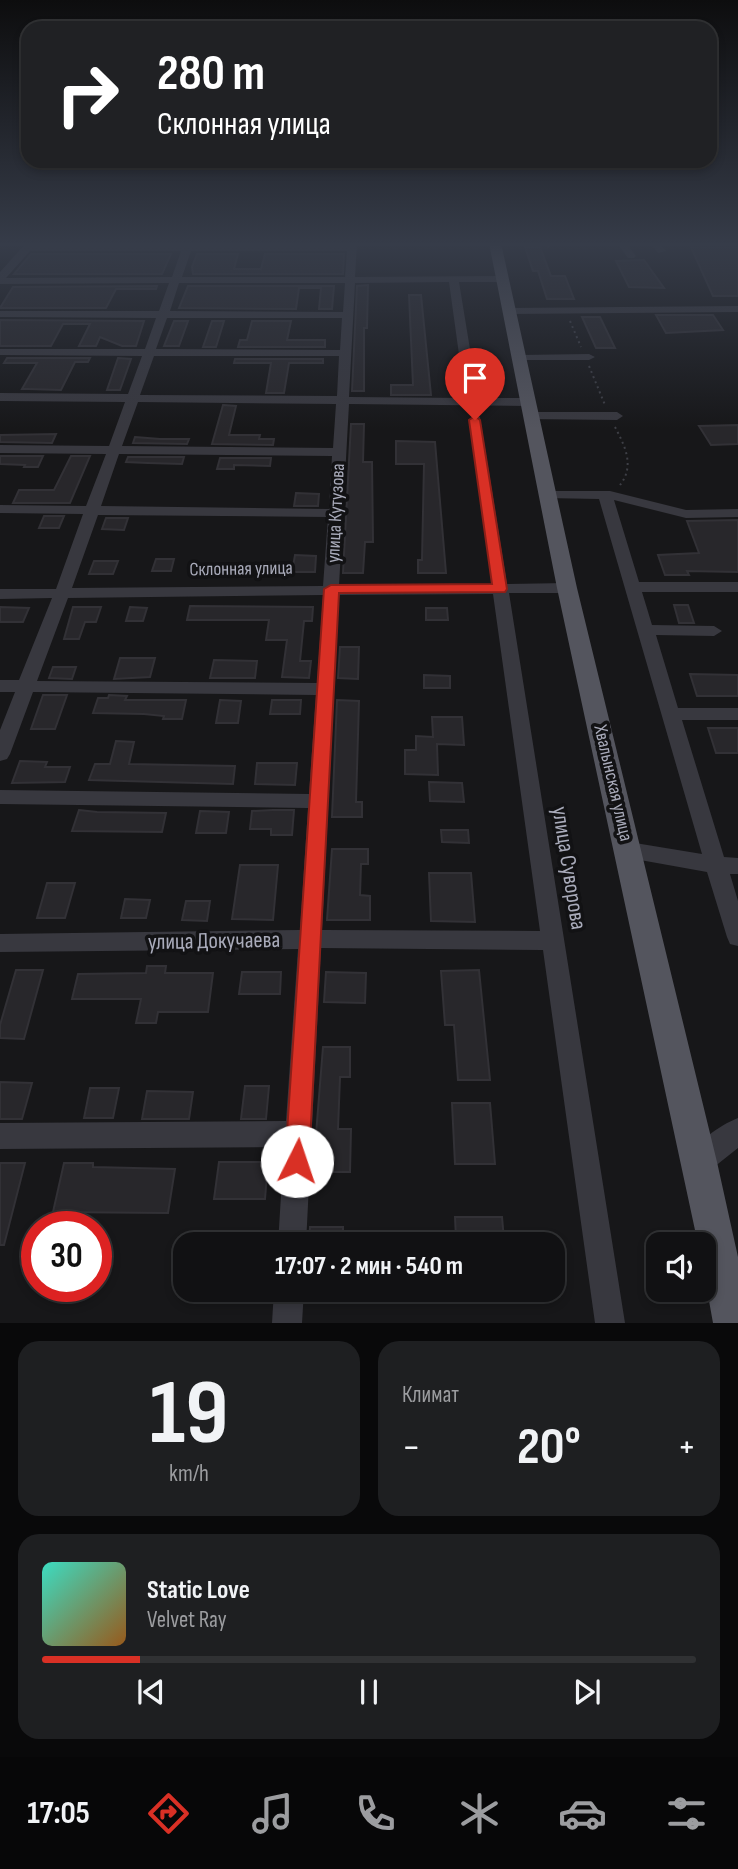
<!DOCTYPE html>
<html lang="ru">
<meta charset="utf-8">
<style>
:root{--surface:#111113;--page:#1e1f21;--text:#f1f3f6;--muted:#9c9da0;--line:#303133;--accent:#d93025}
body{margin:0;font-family:"Sofia Sans Condensed",sans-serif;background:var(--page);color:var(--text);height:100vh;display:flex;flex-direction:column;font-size:26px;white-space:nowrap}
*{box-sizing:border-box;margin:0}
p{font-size:23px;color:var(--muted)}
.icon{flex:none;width:38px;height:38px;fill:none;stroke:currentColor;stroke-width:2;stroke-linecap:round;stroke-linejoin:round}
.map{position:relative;height:1323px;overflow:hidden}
.panel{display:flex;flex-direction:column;gap:18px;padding:18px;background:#09090a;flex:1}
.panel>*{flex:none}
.hud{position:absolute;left:21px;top:21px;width:696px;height:147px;border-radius:21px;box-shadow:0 4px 10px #0003,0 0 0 2px var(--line);background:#202124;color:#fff;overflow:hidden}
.tools{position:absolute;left:646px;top:1232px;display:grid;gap:14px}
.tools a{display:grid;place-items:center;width:70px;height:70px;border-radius:14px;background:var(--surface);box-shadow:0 4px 10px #0003,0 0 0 2px var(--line);font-size:35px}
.speed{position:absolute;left:21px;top:1211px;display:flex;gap:14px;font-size:35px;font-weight:700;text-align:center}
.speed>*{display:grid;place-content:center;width:91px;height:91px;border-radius:50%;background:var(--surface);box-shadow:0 4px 10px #0003,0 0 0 2px var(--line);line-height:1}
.speed .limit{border:10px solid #d22;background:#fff;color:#111}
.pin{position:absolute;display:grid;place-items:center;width:60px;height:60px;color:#fff;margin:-72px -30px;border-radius:50% 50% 50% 0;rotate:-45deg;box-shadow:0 0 7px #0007}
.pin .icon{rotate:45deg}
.me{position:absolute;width:77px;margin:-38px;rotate:4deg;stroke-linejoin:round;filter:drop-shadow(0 0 5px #0008)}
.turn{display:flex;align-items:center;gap:24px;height:147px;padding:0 21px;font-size:32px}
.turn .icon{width:91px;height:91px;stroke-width:2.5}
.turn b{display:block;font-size:49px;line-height:60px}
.big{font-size:52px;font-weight:700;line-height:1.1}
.panel .widget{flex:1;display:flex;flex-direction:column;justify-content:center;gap:10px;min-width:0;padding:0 24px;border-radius:21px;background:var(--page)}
.panel .dial{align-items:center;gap:0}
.dial b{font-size:91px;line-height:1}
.song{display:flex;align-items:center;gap:21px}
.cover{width:84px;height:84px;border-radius:10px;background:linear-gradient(135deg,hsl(170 70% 55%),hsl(30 70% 35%))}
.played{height:7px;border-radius:4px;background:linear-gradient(90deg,var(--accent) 15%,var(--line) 15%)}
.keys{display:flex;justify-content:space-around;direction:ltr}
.heat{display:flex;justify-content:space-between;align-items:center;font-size:38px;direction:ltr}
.panel .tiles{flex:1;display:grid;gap:18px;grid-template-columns:1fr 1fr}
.widget:last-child{grid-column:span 2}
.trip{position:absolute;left:173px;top:1232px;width:392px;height:70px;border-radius:21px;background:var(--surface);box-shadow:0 4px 10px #0003,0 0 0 2px var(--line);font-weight:700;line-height:70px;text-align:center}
.tabs{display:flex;height:112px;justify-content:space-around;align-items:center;background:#070708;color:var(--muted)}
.tabs .icon{width:49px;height:49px}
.tabs .on{color:var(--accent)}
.tabs b{font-size:32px;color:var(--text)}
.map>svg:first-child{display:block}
</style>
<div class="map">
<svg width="738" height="1323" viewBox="0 0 738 1323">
<rect width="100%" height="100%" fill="#171719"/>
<path fill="#28272b" stroke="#323136" stroke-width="2" d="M689 243H738V296H713Z
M525 247H540L551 276H565L574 299H547L538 271H533Z
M31 254H171L162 274H14Z
M197 254H238L234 269H261L265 254H344L343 274H193L192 267Z
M644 260 664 288 629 287 616 261Z
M368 285 367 328H364V391H352L357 286Z
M157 286 156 289H116L106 308H0L13 287Z
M188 286H334L332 309H319L321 288H299L296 309 179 308Z
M409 295H421L431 395H391V385H413Z
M656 315H713L723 330 666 333Z
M582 317H600L615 348H596Z
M0 320 144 321 136 346H122L100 337 96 346H79L90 324H63L51 346H0Z
M174 321H188L179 346H164Z
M212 321H224L216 347H203Z
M252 321H291L287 340H325V347H238L240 340H247Z
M7 358H90L88 362H75L61 390 28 389H22L37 363H4Z
M118 358 131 359 120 390H107Z
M235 359H323V363H289L284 393H266L271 363H234Z
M223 405 236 406 229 435H260L259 439H274L273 445 212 444Z
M351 424H364L363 462H372L373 542H365L363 573H343Z
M738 425V444L711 445 699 426Z
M56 434 52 443 0 442V435Z
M135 437 160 439H189L187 444 133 443Z
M396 441 435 442 446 573H418V560H422L424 464H396Z
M0 456H43L38 467H24L25 465 0 464Z
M71 456H90L70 503H13L19 490H54Z
M128 457H184L182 464 148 463 126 462Z
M220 458H271L270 466 234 465V469H217Z
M296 493 319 494 318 506H294Z
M44 516H64L59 528H39Z
M106 518H128L124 530 102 529Z
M738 520V572L687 571 689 575H665L658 555 699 553 687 521Z
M295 555 316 556 315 572H292Z
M156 559H174L171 571H152Z
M94 561H118L113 574H89Z
M674 605H688L694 623H679Z
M190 606 313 607 312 621H304L300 661H311L309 678 282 677 287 640H266L269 620H187Z
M0 607 29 608 23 622H0Z
M73 607H101L96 622H85L79 639H64Z
M130 607 147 608 143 621H126Z
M426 608H447L448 620H426Z
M340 647H359L358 679 338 678Z
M120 658H155L150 677 114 679Z
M214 660 257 661 255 678H210Z
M53 667H76L72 679 49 678Z
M690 674 738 675V696H697Z
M424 675 450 676V688H424Z
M43 695H67L55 729H31Z
M109 695 127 696 125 700H186L182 719H163L164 716 144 714 93 713 98 698H108Z
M220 700 241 701 238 723H216Z
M272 700H301L300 714H270Z
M337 700 359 701 356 802H362V817H332Z
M432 717H462L464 745 437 744 438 775 405 774V750H416V736L433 737Z
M708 728H738V753H716Z
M116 741 134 742 129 764 235 766 233 784 89 780 95 764H110Z
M20 761 47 762 45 767H70L65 782 12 783Z
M257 763H297L295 785 255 784Z
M429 782 462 783 464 802 430 801Z
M79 810 97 812 166 813 162 832 72 831Z
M273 810H294L292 835H271V829H250L252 811Z
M200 811 229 812 226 833H196Z
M441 830H468L469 843 442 842Z
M332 849H368V864H361L360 895 370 896V920H327Z
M240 865H278L273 920 232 919Z
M429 873H471L475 922 431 921Z
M47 883H75L65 918H37Z
M125 899 150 900 146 918H121Z
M186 901H210L207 921 182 920Z
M147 966H166L165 973H213L208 1012H158L156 1023H136L141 999H72L78 974 146 973Z
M16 970H43L24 1039 0 1038V1025Z
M479 970 490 1080H458L454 1025H445L441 971Z
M242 972H281L280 994H239Z
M326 972 366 973 365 1003 324 1002Z
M323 1047H350V1077H340L338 1129H351L350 1172H313Z
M0 1082 32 1083 22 1119H0Z
M245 1086H269L266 1119H241Z
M90 1088H119L113 1118H84Z
M147 1091 193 1092 189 1119H142Z
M452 1103H490L495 1164H455Z
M219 1162H268L265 1199H214Z
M0 1163H25L4 1245H0Z
M64 1163H93V1167L175 1169 168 1213 53 1212Z
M455 1217H502L504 1240 456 1239Z
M310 1227H343V1244H309Z"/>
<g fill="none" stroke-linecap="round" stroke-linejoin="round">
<path stroke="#3e3f46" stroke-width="2" stroke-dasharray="2 3.5" stroke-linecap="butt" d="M570 321 581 347
M589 366 605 405
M615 427C625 446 635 466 620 485"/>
<path fill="#38383f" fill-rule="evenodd" d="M26 243H357L355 277 501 276 506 279 501 282H459L478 398H527L533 402 527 406 349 404 339 586 492 584 469 420 475 416 480 417 507 584 567 583 575 588 567 593H509L625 1323H595L543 950 321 948 306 1244H278L284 1147 0 1149V1123L286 1121 298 949 0 952V934L300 930 308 808 0 804V790L309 794 316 695 33 692 10 754 7 759 0 761V730L15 692H0V680H19L52 598 0 599V589H56L83 514 0 513V505L86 506 106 454 0 453V445L109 446 125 402 0 401V393L128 394 142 356 0 355V349H145L156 318 0 317V311H159L169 283 0 284V272ZM30 251H181L172 277 6 278ZM191 251H347L345 277H182ZM449 282 465 398 349 397 355 283ZM179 283H345L343 312 170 311ZM167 318H342L340 350 156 349ZM154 356H339L337 396 140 395ZM138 402 336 404 333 448 122 446ZM119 454 332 456 329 509 101 506ZM98 515 328 517 323 586 72 588ZM493 594 540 931 322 930 339 595ZM323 595 317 683 37 681 68 598Z
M542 243H552L553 245 548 248Z
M617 243H626L636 256 634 258H628Z
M650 243H659L666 251 658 253Z
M738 306V312L509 314 504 311 509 308Z
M519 355 589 354 595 357 589 360H515L513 358Z
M530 412H617L623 416 617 420 525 419 524 416Z
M550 491H610L686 510 738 509V517L686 518 614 500 639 582H738V592H642L652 625 714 626 722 631 714 636 656 635 678 708H738V720H682L724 857 738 858V874H730L738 901V946L730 944 727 937 707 872 629 858 622 856 618 850 622 844 629 842 702 854 599 499 545 498 543 495Z
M738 1118V1148L709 1171 699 1175 689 1171 685 1162C693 1144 720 1125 738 1118Z
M274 1290H304L302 1323H272Z"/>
<path fill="#54555e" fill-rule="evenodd" d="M489 243H501L577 588 717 1162 738 1257V1323H713L704 1273V1244H698L557 588Z"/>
</g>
<linearGradient id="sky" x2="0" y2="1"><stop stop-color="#0d0d0e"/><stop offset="0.57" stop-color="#363c49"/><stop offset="1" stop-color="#363c49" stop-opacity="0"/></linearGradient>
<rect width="738" height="429" fill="url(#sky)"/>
<path fill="#d93025" stroke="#8d1f18" stroke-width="2" d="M475 416 480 420 507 589 505 592 339 593 309 1161 306 1170 297 1173 288 1170 285 1161 324 589 331 585 492 584 469 420Z"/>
<g text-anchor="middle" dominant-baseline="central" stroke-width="7" stroke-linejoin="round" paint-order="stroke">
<g font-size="19" fill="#a9abba" stroke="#121214">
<text transform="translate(336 513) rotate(-87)">улица Кутузова</text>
<text transform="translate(241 569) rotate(-1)">Склонная улица</text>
<text transform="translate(613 783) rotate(77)">Хвалынская улица</text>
</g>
<g font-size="23" fill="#a9abba" stroke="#121214">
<text transform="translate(569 868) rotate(81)">улица Суворова</text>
<text transform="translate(214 941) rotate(-1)">улица Докучаева</text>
</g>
</g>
</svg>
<div class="tools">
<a><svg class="icon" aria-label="sound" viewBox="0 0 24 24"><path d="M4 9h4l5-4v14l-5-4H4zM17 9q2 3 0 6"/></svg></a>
</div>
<div class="speed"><div class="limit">30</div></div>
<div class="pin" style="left:475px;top:420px;background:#d93025"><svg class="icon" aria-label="arrive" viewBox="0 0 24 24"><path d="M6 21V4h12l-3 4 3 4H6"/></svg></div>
<svg class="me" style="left:297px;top:1161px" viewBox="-20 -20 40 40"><circle r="19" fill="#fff"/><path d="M0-13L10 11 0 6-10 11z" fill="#d93025"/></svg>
<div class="trip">17:07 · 2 мин · 540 m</div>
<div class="hud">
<div class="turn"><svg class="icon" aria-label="right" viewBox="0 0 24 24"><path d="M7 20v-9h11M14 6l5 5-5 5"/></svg><div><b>280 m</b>Склонная улица</div></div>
</div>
</div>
<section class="panel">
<div class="tiles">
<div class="widget dial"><b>19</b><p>km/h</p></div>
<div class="widget"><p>Климат</p>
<div class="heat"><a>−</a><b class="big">20°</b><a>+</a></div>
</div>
<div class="widget">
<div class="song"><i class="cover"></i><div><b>Static Love</b><p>Velvet Ray</p></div></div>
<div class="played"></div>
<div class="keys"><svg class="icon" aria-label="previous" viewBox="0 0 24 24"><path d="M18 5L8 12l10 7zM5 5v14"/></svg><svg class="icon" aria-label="pause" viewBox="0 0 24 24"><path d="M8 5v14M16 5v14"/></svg><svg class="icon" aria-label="next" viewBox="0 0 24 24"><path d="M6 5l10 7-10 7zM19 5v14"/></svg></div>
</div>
</div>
</section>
<nav class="tabs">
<b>17:05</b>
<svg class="icon on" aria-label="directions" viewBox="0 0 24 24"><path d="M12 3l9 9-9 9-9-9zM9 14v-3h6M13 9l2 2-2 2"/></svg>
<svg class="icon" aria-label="music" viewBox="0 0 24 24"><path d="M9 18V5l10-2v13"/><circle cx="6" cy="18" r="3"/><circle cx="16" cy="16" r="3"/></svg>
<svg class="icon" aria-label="phone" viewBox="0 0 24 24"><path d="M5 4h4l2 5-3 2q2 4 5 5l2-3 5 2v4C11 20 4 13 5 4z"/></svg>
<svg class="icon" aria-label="climate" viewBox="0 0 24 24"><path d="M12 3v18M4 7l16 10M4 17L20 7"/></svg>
<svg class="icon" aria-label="car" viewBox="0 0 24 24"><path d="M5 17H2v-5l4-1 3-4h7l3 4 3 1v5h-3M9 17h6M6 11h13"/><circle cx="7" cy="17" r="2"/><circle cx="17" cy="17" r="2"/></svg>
<svg class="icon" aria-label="filters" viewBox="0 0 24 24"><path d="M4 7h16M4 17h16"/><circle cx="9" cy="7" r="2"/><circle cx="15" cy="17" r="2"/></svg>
</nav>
